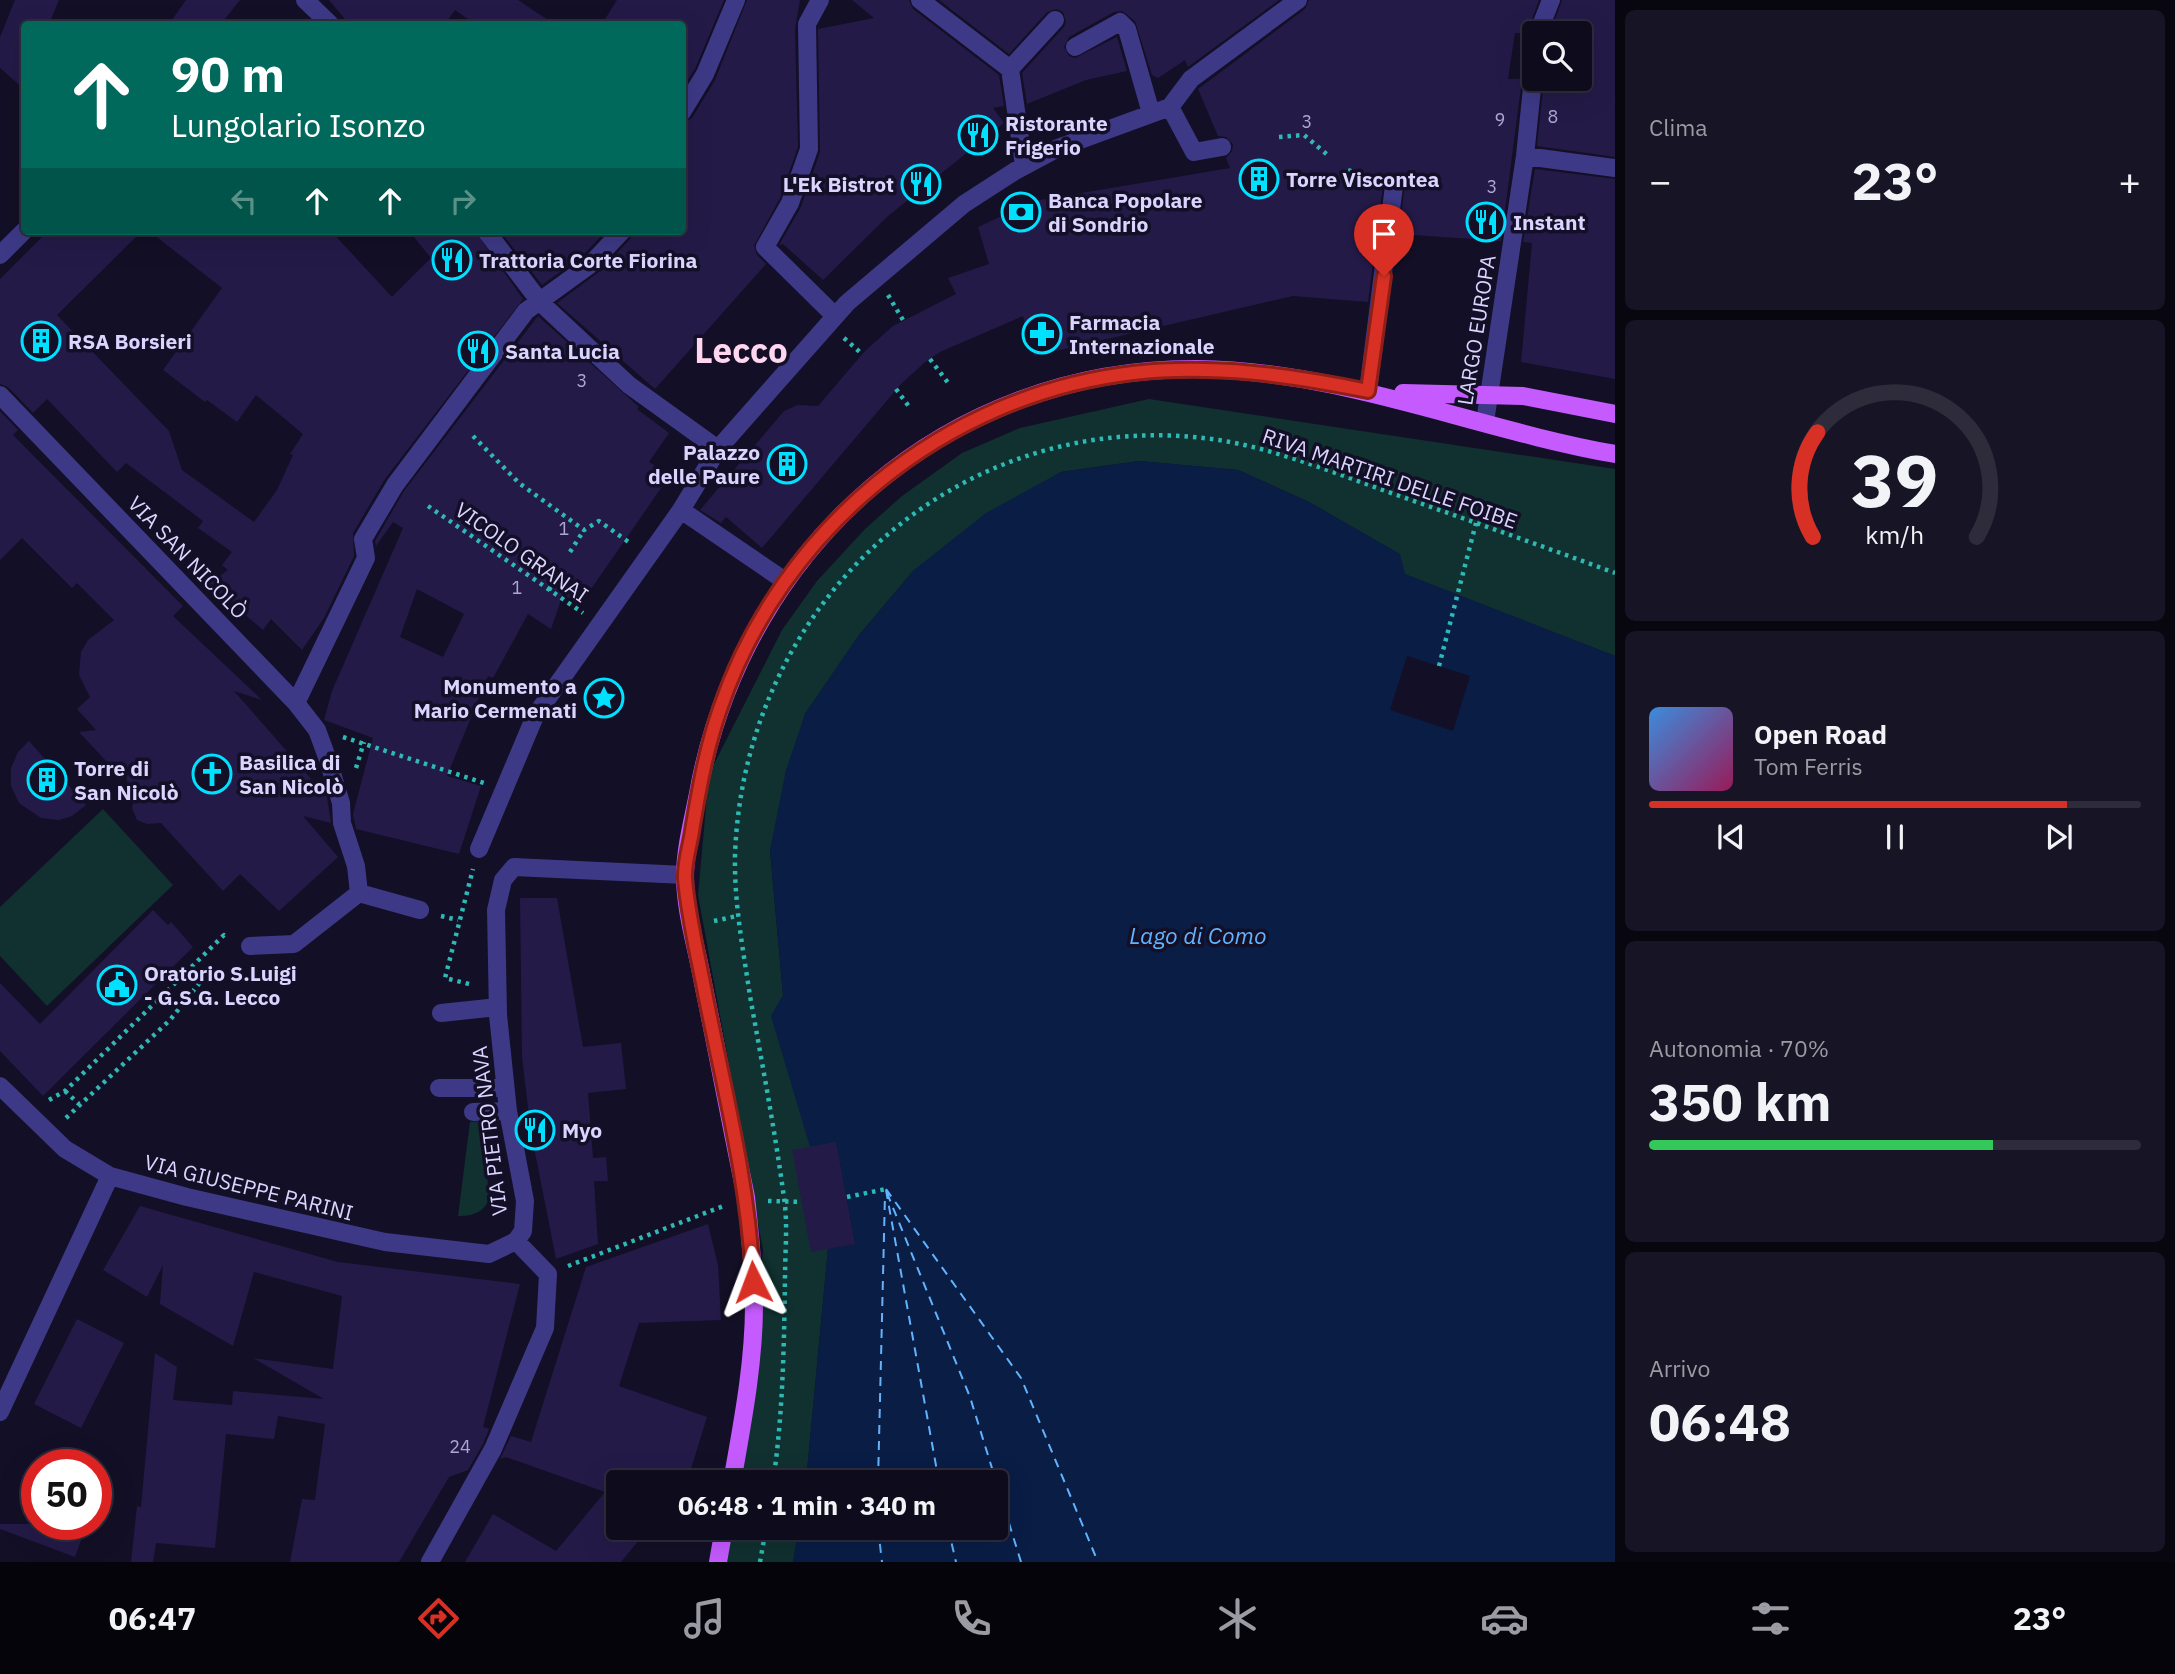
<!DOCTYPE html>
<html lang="it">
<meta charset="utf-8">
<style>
:root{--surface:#0e0b1c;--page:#171425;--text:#f1f3f6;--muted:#9b9ba3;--line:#2e2b3b;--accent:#d93025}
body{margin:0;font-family:"IBM Plex Sans",sans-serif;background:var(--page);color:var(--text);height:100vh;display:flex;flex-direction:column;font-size:26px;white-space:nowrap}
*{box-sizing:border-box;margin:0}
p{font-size:23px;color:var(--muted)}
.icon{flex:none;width:38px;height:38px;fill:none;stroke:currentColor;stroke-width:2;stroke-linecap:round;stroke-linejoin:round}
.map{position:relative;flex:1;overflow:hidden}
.panel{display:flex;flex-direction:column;gap:10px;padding:10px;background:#08060f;width:560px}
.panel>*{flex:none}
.top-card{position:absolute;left:21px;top:21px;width:665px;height:214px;border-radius:7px;box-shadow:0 7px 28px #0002,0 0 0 2px var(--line);background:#00695c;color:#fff;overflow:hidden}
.controls{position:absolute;left:1522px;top:21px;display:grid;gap:14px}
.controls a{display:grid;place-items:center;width:70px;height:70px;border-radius:7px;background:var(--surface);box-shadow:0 7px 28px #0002,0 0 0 2px var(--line);font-size:35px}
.speed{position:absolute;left:21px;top:1449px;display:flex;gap:14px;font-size:35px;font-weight:700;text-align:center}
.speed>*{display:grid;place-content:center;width:91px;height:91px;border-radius:50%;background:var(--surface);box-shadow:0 7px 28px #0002,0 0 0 2px var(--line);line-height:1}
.speed .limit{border:10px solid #d22;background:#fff;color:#111}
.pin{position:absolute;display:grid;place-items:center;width:60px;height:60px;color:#fff;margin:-72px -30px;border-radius:50% 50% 50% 0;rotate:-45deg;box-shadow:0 0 7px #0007}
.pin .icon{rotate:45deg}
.me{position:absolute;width:77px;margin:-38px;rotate:357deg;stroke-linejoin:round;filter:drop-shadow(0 0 5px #0008)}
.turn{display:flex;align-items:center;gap:24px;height:147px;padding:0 35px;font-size:32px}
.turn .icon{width:91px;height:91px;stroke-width:2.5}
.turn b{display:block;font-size:49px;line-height:60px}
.lanes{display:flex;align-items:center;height:66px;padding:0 35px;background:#0003;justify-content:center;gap:35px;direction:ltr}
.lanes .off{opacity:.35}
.big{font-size:52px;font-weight:700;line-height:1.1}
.panel .tile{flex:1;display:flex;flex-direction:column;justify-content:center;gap:10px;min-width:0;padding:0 24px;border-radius:10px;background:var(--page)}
.panel .dial{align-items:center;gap:0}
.dial svg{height:182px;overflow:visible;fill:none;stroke:var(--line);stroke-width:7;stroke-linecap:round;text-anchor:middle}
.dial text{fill:var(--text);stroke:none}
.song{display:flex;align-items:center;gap:21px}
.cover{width:84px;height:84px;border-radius:10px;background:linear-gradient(135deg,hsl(210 70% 55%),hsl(330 70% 35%))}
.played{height:7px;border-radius:4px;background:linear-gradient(90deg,var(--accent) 85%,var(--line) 85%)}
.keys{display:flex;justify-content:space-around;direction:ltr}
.heat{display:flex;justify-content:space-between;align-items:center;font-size:38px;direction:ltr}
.charge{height:10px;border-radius:5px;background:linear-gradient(90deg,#34c759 70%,var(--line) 0)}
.trip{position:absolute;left:606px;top:1470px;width:402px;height:70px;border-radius:7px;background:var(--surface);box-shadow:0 7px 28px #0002,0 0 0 2px var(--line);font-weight:700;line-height:70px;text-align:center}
.dock{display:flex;height:112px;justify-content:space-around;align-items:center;background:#06040b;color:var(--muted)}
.dock .icon{width:49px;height:49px}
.dock .active{color:var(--accent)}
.dock b{font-size:32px;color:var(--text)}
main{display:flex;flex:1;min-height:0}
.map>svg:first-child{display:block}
</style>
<main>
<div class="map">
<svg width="1615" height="1562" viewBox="0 0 1615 1562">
<rect width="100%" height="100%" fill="#130f26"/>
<path fill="#113030" d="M1149 399 1615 469V656L1404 574 1399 554 1309 502 1238 470 1139 461 1061 472 914 570 859 635 805 714 770 850 783 995 836 1142 855 1244 828 1249 806 1482H736L763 1250 698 895 709 774 782 630 817 581 865 529 902 496 962 453 1020 428Z
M103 809 173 885 47 1006 0 956V907Z
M483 1121 489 1199C484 1213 472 1216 458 1216L470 1122Z
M731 1528H799L793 1562H727Z"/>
<path fill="#091d45" d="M1139 461 1238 470 1309 502 1400 554 1405 574 1615 656V1562H793L799 1528H996V1482H806L828 1248 855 1243 836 1142 810 1147 771 1016 783 995 770 850 786 770 805 714 859 635 914 570 986 513 1061 472Z
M603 679 622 690 609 714 589 703Z"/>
<path fill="#130f26" d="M1407 656 1470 676 1453 731 1390 710Z"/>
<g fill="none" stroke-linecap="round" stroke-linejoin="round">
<path stroke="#62b3ff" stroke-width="2" stroke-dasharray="9 7" stroke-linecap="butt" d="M886 1189 1021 1378 1098 1562
M886 1190 939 1482
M887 1193 970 1397 1021 1562
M878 1482 885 1194
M878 1528 882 1562
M948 1528 956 1562"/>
</g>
<path fill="#241a48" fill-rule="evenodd" d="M15 0H59L49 24H24V89L0 68V37Z
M186 0H240L221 24H169Z
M329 0H518L554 24H475L455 10 445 24H349Z
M617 0H724L695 69 682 89V24H602Z
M747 0H800L795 29 798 147 780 198 754 246 757 255 766 264 655 389 557 303 599 272 630 239 633 231H682V123L692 118 715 80Z
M852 0H909L913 9 999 75 1004 106 993 108 1004 123 888 216 823 280 783 244 779 245 801 207 820 152 818 29 874 18Z
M939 0H1279L1188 67 1185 60 1158 78 1152 75 1135 21 1122 11 1114 12 1069 37 1064 47 1069 56 1075 58 1117 37 1127 71 1086 80 1027 104 1022 73 1064 27 1066 22 1063 12 1057 9 1047 12 1009 54Z
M1309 0H1539L1527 33H1515L1508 79H1522L1501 241 1399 234 1405 182 1400 177 1390 175 1383 185 1368 302 1293 296 1034 356 1023 316 940 352 924 363 901 384 762 548 726 517 721 523 700 510 784 411 798 405 818 406 865 351 893 326 956 294 948 278 989 264 978 227 1034 201 1230 168 1226 158 1232 151 1233 144 1226 137 1218 136 1198 89 1305 9Z
M1562 0H1615V157L1537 146 1544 79H1580V33H1550Z
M1535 169 1615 179V379L1521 362 1532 243 1523 242Z
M48 231H142L57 315 169 431 182 470 254 522 277 490 293 455 290 454 303 434 256 395 237 422 207 400 205 402 163 370 222 288 149 231H331L392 297 431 258 409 231H475L523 299 385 479 353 533 354 556 324 618 302 650 271 619 263 630 209 584 228 570 222 565 232 552 198 528 203 521 126 463 117 472 47 399 33 413 8 387 0 384V279Z
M500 231H606L583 255 542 285Z
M538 316 639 407 637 409 669 433 649 462 670 475 580 605 563 594 551 629 528 614 493 678 488 676 447 776 481 786 459 854 356 829 353 814 373 738 324 720 332 691 403 528 393 522 376 546 375 541 404 491ZM417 589 464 614 443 657 400 637Z
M0 411 18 430 13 435 183 606 173 616 262 700 234 691 327 797 331 823 303 816 338 857 279 911 240 874 223 891 161 823 147 824 137 820 132 808 135 793 128 785 126 775 122 778 79 732 96 730 77 709 90 697 79 675 81 652 88 640 114 620 77 583 72 588 22 538 0 560Z
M29 741 86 805 72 816 59 820 41 818 19 803 11 786V768L18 752Z
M520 898H557L583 1047 621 1043 626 1089 588 1093 593 1158 606 1157 608 1181H594L598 1244 556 1259 531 1132 522 1057Z
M153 910 168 925 171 922 193 947 43 1096 0 1051V983L40 1024Z
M836 1142 855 1244 811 1252 792 1150Z
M140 1206 338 1262 520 1284 483 1427 489 1429 483 1444 468 1470 449 1477 399 1562H290L302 1499 315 1500 325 1424 278 1416 274 1439 226 1434 215 1548 156 1543 153 1562H131L137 1506 141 1507 155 1353 177 1367 173 1400 232 1405 233 1391 324 1399 253 1358 333 1369 342 1296 254 1272 233 1346 160 1304 163 1265 147 1297 103 1270Z
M708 1224 718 1265 721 1320 639 1323 619 1386 707 1417 687 1482H618V1528H649L621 1562H465L493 1514 556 1551 605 1492 506 1457 500 1459 511 1436 531 1442 586 1267Z
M77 1319 124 1343 81 1428 34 1404Z
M0 1524H87L75 1557 0 1529Z"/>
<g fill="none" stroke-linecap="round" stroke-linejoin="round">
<path stroke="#2dbab5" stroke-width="4.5" stroke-dasharray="3.5 5" stroke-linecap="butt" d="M1279 137 1304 135 1330 157
M1348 170 1373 179
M888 295 903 320
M844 338 862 354
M930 359 949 384
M896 389 910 408
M473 436 519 483 584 530 599 521 630 543
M428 506 583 613
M570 552 584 530
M549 590 553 582
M1439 666 1476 523
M343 737 484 783
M356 768 364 742
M441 916 458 920
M714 921 737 916
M249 983 251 968
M469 984 445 978 473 869
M65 1091 79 1104
M49 1100 65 1091 224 935 228 938
M66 1118 170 1020 201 981 189 970
M847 1197 886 1189
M768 1201 802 1202
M568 1266 726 1205
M773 1482C783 1415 784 1346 785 1278 785 1252 788 1224 784 1198 775 1131 762 1063 750 996 743 949 734 903 735 855 744 600 962 402 1219 440 1274 449 1327 470 1380 489 1459 517 1537 544 1615 573
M760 1562 766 1528"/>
<path stroke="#3d3986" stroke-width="18" d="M305 0 330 24
M820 0 807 24 809 149 790 203 765 247 835 316
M920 0 1010 69 1024 166
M1538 33 1551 0
M1075 47 1120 22 1127 29 1151 113
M1010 69 1055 20
M1170 107 1194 152 1222 147
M682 112 705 74 736 0
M1525 156 1615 168
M486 231 541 303 629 385 718 449
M0 255 24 231
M1368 391 1394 186
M0 395 296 703 317 730 328 760 341 803 342 823 356 866 359 893
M1485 422 1525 156 1535 59
M681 510 785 581
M296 703 366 558 363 539 395 485 526 311 591 264 622 231
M479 849 535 716 681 510 718 449 847 303 964 204 1015 171 1058 148 1170 107 1191 79 1298 0
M250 946 294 944 359 893 420 910
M441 1013 498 1007
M0 1086 65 1149 110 1176 187 1197 385 1242 489 1254 516 1241 523 1231 525 1201 508 1111 498 1015 496 910 503 880 514 867 685 875
M439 1088H505
M473 1112 508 1111
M0 1412 110 1176
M430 1562 493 1449 545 1328 548 1274 516 1241"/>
<path stroke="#c55bff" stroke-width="18" d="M1403 393 1523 396 1615 414
M732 1482C742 1425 754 1364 754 1305 754 1269 750 1233 746 1197 731 1126 718 1055 703 983 697 949 685 911 685 876 685 846 695 812 700 783 748 544 948 368 1196 369 1341 370 1474 429 1615 454
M718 1562 724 1528"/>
</g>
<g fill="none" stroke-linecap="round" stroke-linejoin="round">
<defs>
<path id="route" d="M753 1282C749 1183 723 1085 704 988 697 952 688 915 685 879 684 863 690 846 692 831 699 789 706 749 720 709 781 529 944 395 1133 373 1212 364 1291 375 1368 391L1384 276"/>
</defs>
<use href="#route" stroke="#8d1f18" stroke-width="18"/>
<use href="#route" stroke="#d93025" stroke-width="12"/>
</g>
<defs>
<symbol id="restaurant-ring" viewBox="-11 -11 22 22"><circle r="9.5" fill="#130f26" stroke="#00e0ff" stroke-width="1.5"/><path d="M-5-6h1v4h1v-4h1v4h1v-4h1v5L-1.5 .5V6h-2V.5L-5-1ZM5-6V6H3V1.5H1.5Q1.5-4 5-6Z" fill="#00e0ff"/></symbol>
<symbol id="building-ring" viewBox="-11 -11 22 22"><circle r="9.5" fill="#130f26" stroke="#00e0ff" stroke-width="1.5"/><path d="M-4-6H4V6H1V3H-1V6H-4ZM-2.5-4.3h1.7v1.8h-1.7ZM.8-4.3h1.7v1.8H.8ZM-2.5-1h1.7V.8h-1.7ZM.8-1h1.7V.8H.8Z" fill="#00e0ff"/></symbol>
<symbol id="bank-ring" viewBox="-11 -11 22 22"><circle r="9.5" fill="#130f26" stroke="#00e0ff" stroke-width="1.5"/><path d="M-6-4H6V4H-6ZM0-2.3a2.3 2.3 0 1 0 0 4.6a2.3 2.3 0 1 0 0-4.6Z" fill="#00e0ff"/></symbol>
<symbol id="pharmacy-ring" viewBox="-11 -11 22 22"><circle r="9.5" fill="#130f26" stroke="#00e0ff" stroke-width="1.5"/><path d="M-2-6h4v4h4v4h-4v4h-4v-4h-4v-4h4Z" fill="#00e0ff"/></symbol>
<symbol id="sight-ring" viewBox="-11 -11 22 22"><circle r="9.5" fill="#130f26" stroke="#00e0ff" stroke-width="1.5"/><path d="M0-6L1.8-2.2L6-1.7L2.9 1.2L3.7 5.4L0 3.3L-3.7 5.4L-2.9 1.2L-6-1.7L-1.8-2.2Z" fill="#00e0ff"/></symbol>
<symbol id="church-ring" viewBox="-11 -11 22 22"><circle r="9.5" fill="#130f26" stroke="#00e0ff" stroke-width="1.5"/><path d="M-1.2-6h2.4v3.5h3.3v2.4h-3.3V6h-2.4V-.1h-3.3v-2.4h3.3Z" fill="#00e0ff"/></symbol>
<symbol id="civic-ring" viewBox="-11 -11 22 22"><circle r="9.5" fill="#130f26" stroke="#00e0ff" stroke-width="1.5"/><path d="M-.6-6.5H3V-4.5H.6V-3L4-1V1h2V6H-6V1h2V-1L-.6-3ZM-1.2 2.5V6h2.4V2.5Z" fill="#00e0ff"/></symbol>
</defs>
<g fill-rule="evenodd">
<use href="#restaurant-ring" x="956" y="113" width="44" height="44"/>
<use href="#building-ring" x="1237" y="157" width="44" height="44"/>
<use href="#restaurant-ring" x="899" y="162" width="44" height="44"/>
<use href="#bank-ring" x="999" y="190" width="44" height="44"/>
<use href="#restaurant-ring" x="1464" y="200" width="44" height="44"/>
<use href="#restaurant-ring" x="430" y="238" width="44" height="44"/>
<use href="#pharmacy-ring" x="1020" y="312" width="44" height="44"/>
<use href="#building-ring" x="19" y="319" width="44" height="44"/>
<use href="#restaurant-ring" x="456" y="329" width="44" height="44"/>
<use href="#building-ring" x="765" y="442" width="44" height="44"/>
<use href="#sight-ring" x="582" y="676" width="44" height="44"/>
<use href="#church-ring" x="190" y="752" width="44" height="44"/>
<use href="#building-ring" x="25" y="758" width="44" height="44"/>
<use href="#civic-ring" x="95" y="963" width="44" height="44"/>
<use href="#restaurant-ring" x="513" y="1108" width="44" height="44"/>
</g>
<g text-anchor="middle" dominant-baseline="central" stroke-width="7" stroke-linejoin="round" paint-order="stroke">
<g font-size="18" fill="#aca6d1">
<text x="1553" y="116">8</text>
<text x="1500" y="119">9</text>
<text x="1307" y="121">3</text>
<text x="1492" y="186">3</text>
<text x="582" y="380">3</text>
<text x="564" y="528">1</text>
<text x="517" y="587">1</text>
<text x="460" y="1446">24</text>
</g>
<g font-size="21" font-weight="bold" fill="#dad4ff" stroke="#130f26" text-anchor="start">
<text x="1005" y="123">Ristorante<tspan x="1005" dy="24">Frigerio</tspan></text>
<text x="1286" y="179">Torre Viscontea</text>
<text x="894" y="184" text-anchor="end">L'Ek Bistrot</text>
<text x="1048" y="200">Banca Popolare<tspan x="1048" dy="24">di Sondrio</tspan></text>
<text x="1513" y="222">Instant</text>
<text x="479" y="260">Trattoria Corte Fiorina</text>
<text x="1069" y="322">Farmacia<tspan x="1069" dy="24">Internazionale</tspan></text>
<text x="68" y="341">RSA Borsieri</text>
<text x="505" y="351">Santa Lucia</text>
<text x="760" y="452" text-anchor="end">Palazzo<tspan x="760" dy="24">delle Paure</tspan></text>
<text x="577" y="686" text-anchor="end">Monumento a<tspan x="577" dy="24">Mario Cermenati</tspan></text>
<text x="239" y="762">Basilica di<tspan x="239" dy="24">San Nicolò</tspan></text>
<text x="74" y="768">Torre di<tspan x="74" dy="24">San Nicolò</tspan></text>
<text x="144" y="973">Oratorio S.Luigi<tspan x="144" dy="24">- G.S.G. Lecco</tspan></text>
<text x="562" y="1130">Myo</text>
</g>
<g font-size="21" fill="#dad4ff" stroke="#130f26">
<text transform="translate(1476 330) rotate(-81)">LARGO EUROPA</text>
<text transform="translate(1390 478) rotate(19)">RIVA MARTIRI DELLE FOIBE</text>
<text transform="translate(522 552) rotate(35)">VICOLO GRANAI</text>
<text transform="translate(188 557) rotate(46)">VIA SAN NICOLÒ</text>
<text transform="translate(489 1131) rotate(-97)">VIA PIETRO NAVA</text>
<text transform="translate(249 1187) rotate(14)">VIA GIUSEPPE PARINI</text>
</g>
<g font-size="23" font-style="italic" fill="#62b3ff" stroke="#130f26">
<text x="1198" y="935">Lago di Como</text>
</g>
<g font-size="35" font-weight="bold" fill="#ffd6ef" stroke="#130f26">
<text x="741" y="350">Lecco</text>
</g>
</g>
</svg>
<div class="controls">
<a><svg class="icon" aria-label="search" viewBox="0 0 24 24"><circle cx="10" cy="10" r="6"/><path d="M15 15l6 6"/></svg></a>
</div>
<div class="speed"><div class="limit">50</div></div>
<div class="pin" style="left:1384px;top:276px;background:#d93025"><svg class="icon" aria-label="arrive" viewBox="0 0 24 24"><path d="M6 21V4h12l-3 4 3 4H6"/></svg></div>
<svg class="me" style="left:753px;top:1282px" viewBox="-20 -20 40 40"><path d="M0-17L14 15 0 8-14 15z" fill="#d93025" stroke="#fff" stroke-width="4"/></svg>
<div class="trip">06:48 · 1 min · 340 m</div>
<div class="top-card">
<div class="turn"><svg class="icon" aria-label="ahead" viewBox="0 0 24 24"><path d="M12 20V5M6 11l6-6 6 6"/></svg><div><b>90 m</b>Lungolario Isonzo</div></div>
<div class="lanes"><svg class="icon off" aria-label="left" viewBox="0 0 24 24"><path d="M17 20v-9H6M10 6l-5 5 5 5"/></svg><svg class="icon" aria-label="ahead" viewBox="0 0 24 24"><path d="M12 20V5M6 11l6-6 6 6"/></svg><svg class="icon" aria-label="ahead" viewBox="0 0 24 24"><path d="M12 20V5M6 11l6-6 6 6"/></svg><svg class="icon off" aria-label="right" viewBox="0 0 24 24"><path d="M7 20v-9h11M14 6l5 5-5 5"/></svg></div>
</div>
</div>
<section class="panel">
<div class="tile"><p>Clima</p>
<div class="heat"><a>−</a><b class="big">23°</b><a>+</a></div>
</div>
<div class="tile dial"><svg viewBox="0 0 100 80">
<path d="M14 69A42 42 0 1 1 86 69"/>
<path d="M14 69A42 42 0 0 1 16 23" stroke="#d93025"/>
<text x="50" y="56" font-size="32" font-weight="700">39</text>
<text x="50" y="72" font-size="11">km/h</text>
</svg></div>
<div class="tile">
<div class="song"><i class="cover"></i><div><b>Open Road</b><p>Tom Ferris</p></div></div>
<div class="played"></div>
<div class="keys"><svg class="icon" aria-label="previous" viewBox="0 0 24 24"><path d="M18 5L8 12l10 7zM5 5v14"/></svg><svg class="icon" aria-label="pause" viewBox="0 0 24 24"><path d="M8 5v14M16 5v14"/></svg><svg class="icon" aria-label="next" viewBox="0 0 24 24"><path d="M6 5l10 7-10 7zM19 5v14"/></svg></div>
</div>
<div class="tile"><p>Autonomia · 70%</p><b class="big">350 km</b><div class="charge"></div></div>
<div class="tile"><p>Arrivo</p><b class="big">06:48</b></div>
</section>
</main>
<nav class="dock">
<b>06:47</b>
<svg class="icon active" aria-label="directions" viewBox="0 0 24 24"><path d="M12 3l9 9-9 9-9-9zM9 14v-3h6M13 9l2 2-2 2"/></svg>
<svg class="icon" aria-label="music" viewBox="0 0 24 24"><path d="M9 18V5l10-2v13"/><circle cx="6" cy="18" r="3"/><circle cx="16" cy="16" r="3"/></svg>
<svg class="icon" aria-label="phone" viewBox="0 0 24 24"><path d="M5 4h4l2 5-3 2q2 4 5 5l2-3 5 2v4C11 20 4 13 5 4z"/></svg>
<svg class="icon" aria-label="climate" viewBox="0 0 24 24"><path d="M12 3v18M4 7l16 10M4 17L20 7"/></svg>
<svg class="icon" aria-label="car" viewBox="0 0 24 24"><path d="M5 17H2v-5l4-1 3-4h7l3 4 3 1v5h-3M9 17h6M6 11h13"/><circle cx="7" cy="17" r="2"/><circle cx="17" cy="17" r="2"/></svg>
<svg class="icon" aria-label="filters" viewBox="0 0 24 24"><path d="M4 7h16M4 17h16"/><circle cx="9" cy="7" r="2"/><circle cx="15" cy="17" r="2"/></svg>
<b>23°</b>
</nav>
